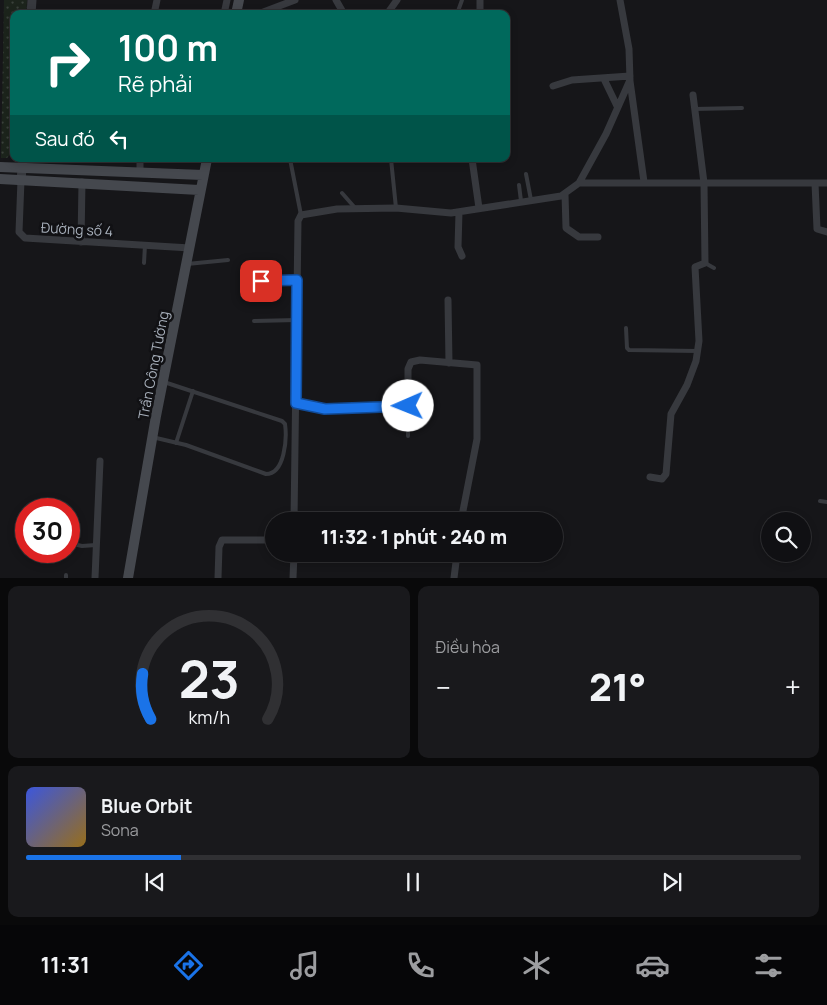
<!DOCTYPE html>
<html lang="vi">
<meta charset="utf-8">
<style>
:root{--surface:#101013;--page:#19191c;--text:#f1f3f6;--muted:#9c9da0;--line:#303033;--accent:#1a73e8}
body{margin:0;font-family:Manrope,sans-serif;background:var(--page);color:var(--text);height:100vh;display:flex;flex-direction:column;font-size:19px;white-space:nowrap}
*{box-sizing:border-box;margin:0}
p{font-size:16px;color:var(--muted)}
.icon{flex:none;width:28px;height:28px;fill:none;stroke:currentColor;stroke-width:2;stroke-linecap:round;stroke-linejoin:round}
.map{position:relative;height:578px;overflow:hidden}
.details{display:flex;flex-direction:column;gap:8px;padding:8px;background:#09090a;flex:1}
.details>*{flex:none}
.banner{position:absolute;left:10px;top:10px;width:500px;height:152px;border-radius:10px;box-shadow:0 2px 8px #0003,0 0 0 1px var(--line);background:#00695c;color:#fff;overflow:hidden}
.tools{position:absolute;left:761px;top:512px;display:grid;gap:10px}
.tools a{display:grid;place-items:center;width:50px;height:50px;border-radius:50%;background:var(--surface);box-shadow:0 2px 8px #0003,0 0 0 1px var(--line);font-size:25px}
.speed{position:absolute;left:15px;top:498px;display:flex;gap:10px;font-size:25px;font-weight:700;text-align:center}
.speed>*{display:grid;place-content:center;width:65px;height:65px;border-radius:50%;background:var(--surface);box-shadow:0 2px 8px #0003,0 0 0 1px var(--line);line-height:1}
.speed .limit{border:8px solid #d22;background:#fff;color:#111}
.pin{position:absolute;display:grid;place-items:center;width:42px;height:42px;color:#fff;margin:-21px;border-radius:10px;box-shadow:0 2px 8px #0006}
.me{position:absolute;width:55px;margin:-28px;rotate:269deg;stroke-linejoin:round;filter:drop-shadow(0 0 4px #0008)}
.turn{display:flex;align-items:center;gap:18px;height:105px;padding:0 25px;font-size:22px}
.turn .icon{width:65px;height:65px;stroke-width:2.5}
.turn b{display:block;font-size:35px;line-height:42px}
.then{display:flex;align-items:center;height:48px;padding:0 25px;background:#0003;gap:10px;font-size:19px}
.big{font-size:38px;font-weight:800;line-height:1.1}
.details .widget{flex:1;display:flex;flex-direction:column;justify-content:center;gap:8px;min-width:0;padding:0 18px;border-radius:10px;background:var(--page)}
.details .dial{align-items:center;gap:0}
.dial svg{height:130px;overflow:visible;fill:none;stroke:var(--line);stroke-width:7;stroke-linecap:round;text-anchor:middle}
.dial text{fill:var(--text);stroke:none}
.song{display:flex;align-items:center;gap:15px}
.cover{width:60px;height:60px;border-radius:8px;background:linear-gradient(135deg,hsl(230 70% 55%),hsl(40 70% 35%))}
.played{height:5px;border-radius:2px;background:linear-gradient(90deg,var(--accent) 20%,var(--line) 20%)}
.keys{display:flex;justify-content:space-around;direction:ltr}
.heat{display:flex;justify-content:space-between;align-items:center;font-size:28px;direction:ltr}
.details .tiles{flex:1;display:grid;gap:8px;grid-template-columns:1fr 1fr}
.widget:last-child{grid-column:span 2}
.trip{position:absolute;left:265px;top:512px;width:298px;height:50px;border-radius:25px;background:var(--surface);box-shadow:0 2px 8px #0003,0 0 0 1px var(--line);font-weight:800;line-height:50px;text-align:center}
.menu{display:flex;height:80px;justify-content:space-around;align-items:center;background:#060608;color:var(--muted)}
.menu .icon{width:35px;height:35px}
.menu .on{color:var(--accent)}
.menu b{font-size:22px;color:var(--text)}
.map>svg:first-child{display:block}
</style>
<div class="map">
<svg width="827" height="578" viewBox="0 0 827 578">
<defs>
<pattern id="park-dots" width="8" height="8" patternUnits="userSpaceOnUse" patternTransform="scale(1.25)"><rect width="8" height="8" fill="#1c241c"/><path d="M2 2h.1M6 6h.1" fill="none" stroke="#3a413b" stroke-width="1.8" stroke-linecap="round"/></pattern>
</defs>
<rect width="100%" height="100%" fill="#161619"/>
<path fill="url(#park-dots)" d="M4 0H27L26 14H14V150L7 158H1Z"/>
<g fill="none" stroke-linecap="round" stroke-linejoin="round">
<path stroke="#37393e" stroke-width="4" d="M457 14 462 0
M694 109 742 108
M290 159 301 215
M391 159 396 208
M526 174 531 200
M519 185 521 201
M342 193 356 209
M144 263 145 245
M705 263 714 268
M187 264 228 260
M261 281 297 280
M254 321 297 320
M626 328 627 348 629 350 698 351
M408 436V406
M152 437 186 445 266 474C285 474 287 438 285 424L282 421 164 382
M176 443 193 391
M820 501 827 502
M69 543 82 546 96 545
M66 578V575"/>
<path stroke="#37393e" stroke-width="7" d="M336 0 344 14
M480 0V14
M154 14 157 0
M224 14 227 0
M258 14 295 0
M387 14 397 0
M604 79 617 106
M630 81 644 182
M553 86 572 80 630 76
M472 159 479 208
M140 173V159
M21 180 19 232 25 238 190 248
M579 183 606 134 630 80 629 49 620 0
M815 183 817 229 827 232
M565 194 566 228 579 237H598
M459 212 458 247 462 256
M81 242 82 182
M448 300 449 363
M296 403 325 409 408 406V369L411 362 420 360 477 365V439L461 521
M650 477 662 479 666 474 671 414 687 385 696 361 699 341 695 267 705 263 704 183 693 95
M294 521 298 221 301 215 337 209 396 208 451 213 561 196 579 183H827
M95 578 100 461
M218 578 219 547 222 540H274
M293 578 294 554
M454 578 457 554"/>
<path stroke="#37393e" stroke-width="9" d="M31 14 32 0
M21 180 23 159"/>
<path stroke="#45484e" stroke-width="10" d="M236 14 239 0
M0 167 203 175
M0 179 199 190
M128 578 156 416 207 159"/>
</g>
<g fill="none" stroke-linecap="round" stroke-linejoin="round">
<defs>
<path id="route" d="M261 281 297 280 296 403 325 409 408 406"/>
</defs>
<use href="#route" stroke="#114b97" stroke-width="12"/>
<use href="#route" stroke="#1a73e8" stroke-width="9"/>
</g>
<g text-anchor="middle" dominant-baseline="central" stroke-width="5" stroke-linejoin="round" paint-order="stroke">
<g font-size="14" fill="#a7afba" stroke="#111114">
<text transform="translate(77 229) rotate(3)">Đường số 4</text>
<text transform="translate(153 365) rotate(-79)">Trần Công Tường</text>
</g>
</g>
</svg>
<div class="tools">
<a><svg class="icon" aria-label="search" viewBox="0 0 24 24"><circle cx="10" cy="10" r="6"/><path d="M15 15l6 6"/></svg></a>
</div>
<div class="speed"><div class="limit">30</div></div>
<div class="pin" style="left:261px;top:281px;background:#d93025"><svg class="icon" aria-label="arrive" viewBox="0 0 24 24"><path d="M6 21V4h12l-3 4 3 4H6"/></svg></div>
<svg class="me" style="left:408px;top:406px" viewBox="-20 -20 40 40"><circle r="19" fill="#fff"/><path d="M0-13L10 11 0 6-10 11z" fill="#1a73e8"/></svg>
<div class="trip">11:32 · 1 phút · 240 m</div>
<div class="banner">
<div class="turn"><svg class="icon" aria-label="right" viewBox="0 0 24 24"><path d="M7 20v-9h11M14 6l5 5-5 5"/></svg><div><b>100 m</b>Rẽ phải</div></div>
<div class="then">Sau đó<svg class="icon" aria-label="left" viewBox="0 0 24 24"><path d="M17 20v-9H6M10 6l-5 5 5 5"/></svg></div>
</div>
</div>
<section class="details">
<div class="tiles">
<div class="widget dial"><svg viewBox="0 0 100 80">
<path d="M14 69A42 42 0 1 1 86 69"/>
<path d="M14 69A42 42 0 0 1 9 41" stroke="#1a73e8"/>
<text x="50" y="56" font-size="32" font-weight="700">23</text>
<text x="50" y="72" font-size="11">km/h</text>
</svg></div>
<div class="widget"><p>Điều hòa</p>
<div class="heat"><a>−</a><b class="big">21°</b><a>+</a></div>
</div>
<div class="widget">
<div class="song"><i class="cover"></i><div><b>Blue Orbit</b><p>Sona</p></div></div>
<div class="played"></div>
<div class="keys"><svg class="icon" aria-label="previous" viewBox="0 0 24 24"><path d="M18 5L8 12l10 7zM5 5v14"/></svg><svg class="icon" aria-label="pause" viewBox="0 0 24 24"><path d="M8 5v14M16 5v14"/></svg><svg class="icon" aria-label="next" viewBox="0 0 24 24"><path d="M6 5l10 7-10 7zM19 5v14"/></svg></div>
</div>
</div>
</section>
<nav class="menu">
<b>11:31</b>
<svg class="icon on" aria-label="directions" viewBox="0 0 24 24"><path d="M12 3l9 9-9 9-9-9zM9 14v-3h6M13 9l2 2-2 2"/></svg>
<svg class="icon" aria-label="music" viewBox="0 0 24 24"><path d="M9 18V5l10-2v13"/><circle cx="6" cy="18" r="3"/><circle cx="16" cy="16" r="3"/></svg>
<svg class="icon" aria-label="phone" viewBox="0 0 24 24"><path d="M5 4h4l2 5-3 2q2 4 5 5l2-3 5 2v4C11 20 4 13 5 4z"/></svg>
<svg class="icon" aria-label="climate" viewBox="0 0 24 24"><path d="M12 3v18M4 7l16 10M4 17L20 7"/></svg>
<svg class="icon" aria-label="car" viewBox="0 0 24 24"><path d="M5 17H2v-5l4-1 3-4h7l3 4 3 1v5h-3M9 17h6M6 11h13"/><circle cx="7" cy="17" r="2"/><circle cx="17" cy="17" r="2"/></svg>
<svg class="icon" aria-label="filters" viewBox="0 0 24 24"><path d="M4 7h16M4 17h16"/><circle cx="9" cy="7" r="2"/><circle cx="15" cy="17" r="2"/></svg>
</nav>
